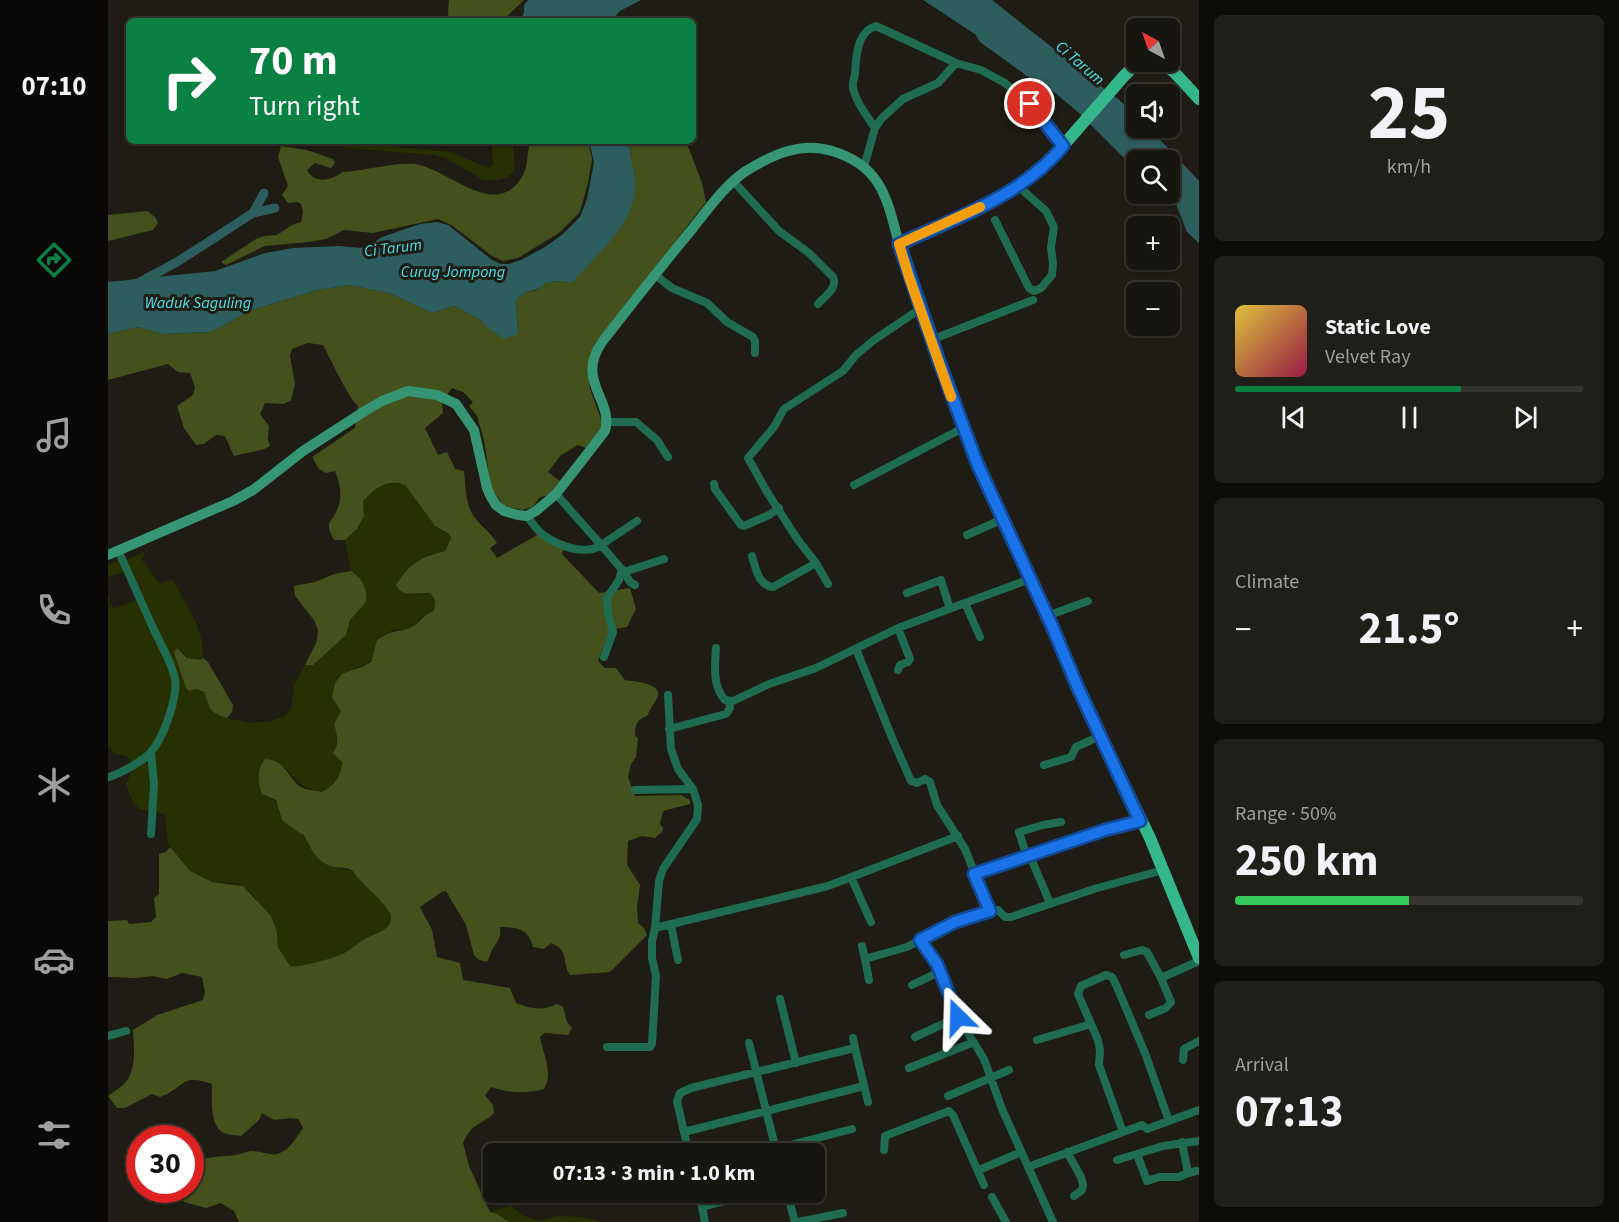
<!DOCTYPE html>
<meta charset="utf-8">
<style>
:root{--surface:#16150f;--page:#1f1e18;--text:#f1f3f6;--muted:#9e9f9e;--line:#35342f;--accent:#0b8043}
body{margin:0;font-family:"Source Sans 3",sans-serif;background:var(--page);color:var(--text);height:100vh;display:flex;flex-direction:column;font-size:22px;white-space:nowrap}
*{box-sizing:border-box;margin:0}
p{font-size:20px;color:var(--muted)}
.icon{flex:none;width:33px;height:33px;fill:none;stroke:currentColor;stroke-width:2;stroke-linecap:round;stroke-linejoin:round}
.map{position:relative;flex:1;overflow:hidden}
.sheet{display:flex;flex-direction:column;gap:15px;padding:15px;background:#0c0c08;width:420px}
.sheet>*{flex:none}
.banner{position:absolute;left:18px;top:18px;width:570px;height:126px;border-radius:9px;box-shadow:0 2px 4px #0004,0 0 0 2px var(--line);background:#0b8043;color:#fff;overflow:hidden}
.needle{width:39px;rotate:320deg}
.buttons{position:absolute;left:1018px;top:18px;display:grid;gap:12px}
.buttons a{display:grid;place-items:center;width:54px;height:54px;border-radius:9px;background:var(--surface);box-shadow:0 2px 4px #0004,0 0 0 2px var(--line);font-size:30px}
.speed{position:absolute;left:18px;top:1125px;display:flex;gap:12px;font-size:30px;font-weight:700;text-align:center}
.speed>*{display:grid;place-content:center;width:78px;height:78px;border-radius:50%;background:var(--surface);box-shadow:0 2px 4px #0004,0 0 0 2px var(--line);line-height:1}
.speed .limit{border:9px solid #d22;background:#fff;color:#111}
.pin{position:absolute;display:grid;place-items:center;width:51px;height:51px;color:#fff;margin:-26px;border:3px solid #fff;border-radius:50%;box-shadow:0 2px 6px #0007}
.me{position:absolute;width:66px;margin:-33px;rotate:338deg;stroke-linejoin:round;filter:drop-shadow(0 0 4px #0008)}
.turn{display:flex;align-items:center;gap:21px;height:126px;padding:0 24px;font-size:27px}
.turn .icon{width:78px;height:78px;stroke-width:2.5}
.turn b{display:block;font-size:42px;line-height:51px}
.big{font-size:45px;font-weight:700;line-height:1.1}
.sheet .tile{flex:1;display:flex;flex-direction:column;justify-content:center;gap:9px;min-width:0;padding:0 21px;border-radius:9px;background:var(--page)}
.sheet .dial{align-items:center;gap:0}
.dial b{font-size:78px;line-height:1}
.song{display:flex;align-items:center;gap:18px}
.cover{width:72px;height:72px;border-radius:9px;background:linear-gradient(135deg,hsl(50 70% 55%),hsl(340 70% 35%))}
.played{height:6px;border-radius:3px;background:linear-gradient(90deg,var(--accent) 65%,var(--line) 65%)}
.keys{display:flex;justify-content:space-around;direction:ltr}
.heat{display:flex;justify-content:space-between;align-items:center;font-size:33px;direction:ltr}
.charge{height:9px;border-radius:4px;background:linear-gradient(90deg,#34c759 50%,var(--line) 0)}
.trip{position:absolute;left:375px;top:1143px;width:342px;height:60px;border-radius:9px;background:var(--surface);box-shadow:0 2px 4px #0004,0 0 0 2px var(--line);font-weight:700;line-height:60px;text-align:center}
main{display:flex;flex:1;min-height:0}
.dock{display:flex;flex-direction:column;width:108px;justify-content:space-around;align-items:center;background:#090806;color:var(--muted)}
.dock .icon{width:42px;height:42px}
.dock .on{color:var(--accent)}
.dock b{font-size:27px;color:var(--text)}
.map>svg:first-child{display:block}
</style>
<main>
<nav class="dock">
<b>07:10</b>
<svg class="icon on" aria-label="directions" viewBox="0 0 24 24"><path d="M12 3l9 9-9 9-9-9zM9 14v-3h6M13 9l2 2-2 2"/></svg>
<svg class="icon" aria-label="music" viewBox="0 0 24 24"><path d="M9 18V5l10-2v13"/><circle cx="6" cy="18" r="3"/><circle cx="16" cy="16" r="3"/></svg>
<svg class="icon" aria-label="phone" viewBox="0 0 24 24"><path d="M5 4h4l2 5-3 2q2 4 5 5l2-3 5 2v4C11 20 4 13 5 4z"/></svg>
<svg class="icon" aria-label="climate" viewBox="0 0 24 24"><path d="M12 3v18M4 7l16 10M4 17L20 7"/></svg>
<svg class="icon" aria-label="car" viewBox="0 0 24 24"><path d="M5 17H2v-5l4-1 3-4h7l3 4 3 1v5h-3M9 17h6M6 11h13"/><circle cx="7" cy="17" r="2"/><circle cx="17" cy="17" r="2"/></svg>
<svg class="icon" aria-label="filters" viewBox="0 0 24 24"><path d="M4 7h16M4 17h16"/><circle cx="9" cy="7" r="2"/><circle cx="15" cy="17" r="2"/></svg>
</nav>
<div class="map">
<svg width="1091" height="1222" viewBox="0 0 1091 1222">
<rect width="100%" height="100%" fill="#1e1c14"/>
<path fill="#263000" d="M224 141H253V143L342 152 380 168 385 165 383 141H404L407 162 405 172 398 178 390 180H375L340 159 326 155 240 148 226 144Z
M282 482 297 485 327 526 341 534 343 538 337 551 318 556 299 595 322 593 327 600 326 611 312 618 308 625 301 629 285 630 269 639C266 654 265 665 249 667L224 698 233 710 226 724C230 736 228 741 229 753 230 762 230 753 233 762 238 775 224 786 214 792 193 787 190 784 178 768L152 766 151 786 154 794C165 799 171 801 171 814L190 832 196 835 203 848 227 867 245 871C252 884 281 904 283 917 284 931 264 935 255 940 248 943 243 950 236 953 226 959 193 968 182 966L170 947 169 932 147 897 135 886 128 883 104 882 82 871 76 866 60 843 57 815 47 811 31 809 24 800 18 784 25 768 19 756 8 754 0 747V594L5 609 33 598 19 560 35 552 37 554 34 560 52 584 64 579C77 603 97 629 95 658 85 664 78 657 72 649L88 689 96 692 119 718 142 723 162 721 177 716 183 708 186 685 197 665H205L238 635 242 620 258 602 250 576 243 571 237 540C252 526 257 522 255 501L265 489Z
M12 560 16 572 0 577V564Z
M403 1205 414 1215 430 1221 449 1216 475 1217 495 1222H401L389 1214 382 1212Z"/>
<path fill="#44511c" d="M341 0H416L394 21H342L340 14Z
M423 141H480L484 159 480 183 472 212 451 233 410 258 395 261 384 256 345 226 330 219 265 233 236 230 218 239 201 242 157 246 118 265 113 262 148 239 156 236 169 235 184 225 193 222 195 212 193 204 189 202 180 203 174 195 180 186 170 157 173 146 199 150 225 159 227 163 223 168 207 163 199 170C206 184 224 181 234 172 258 171 283 162 307 164 341 169 387 221 414 177 421 166 418 152 423 141Z
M521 141H578L594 183 598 202 487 343 480 366 482 389 496 427 478 448 470 445 452 456 440 472 452 481 442 494 431 498 425 507 414 510 396 506 383 488 376 440 369 416 361 406 365 402 355 392 344 388 334 402 335 413 317 428 330 455 339 452 347 469 356 471C358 487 357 505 367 518 374 527 383 533 389 543L382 548 389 558 429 535 456 549 454 554 491 593 522 588 528 609 519 627 502 630 490 661 497 668H508L517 680C524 681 553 683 550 695 550 698 541 711 539 716 528 720 527 725 527 736L530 738 528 757 523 764 520 777 527 796 573 795 582 800V804L555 811 552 824 555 828 554 832 547 838 534 836 520 841 519 865 532 885 529 907 530 923 536 928 539 935 502 972 462 975C453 961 462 951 443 943L436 949 425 947C421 929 409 927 392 927 394 941 387 942 383 952 382 955 381 959 379 962L371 960 366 955 358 925 338 891 334 892 312 907 324 930 329 957 352 963 355 980 402 988 408 1003C423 1009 433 1011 449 1004L455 1007 459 1022 464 1028 460 1035 437 1033 432 1037C435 1054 446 1074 436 1089 417 1094 401 1093 383 1087L377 1095 385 1105 386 1113C372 1127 365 1121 355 1143L361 1166 382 1212 389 1214 401 1222H131L126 1211 113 1203 98 1208 76 1202 68 1197 67 1190H82L83 1163C97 1156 112 1157 128 1155 133 1154 137 1152 142 1151 152 1150 163 1158 174 1152 183 1148 189 1136 195 1128L190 1119 182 1118 166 1120 154 1113 151 1120 133 1136C129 1135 122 1135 118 1134 101 1128 104 1099 104 1084 72 1073 78 1087 52 1097L44 1094 17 1108H9L0 1096C5 1092 12 1088 16 1084 29 1071 26 1047 25 1030L49 1015 95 1000 97 992 94 977 74 973 59 979 44 976 27 978 0 977V921L19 920 21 924 43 922 48 917 46 898 51 894V854L58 852 62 847 82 871 104 882 135 886 163 916 169 932 170 947 182 966C193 968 226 958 236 953 243 950 249 943 255 940 264 934 284 931 283 917 281 904 252 884 245 871 239 867 233 868 226 867 209 863 203 849 196 835L190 832 174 820 168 800 154 794C149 782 149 769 157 759 175 760 179 774 190 785 196 790 206 790 214 792 226 785 234 777 234 762L225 753C232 743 229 736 226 724L233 711 224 698 227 683 234 674 256 666 263 662 269 640C285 629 287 633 302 628 311 625 313 615 326 611L327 600 322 593C308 592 296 599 288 585 302 563 313 557 337 551L343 538 341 534 327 526 297 485C279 478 267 488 255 501L256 516 249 529 237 540H226C224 536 221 531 221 527 220 521 225 519 227 514 235 500 233 485 227 471L218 473 211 469 204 457 247 428 250 406C241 399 222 358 215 345L200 343 184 349 182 356 187 384 183 400 176 404 157 403 152 414 161 426 160 439 162 446C153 452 138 452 126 456L117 436 108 435 96 444 88 445 76 428 69 406 85 395 87 387 82 373 70 372 60 364 0 380V334L30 327 55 334 103 332 144 310 209 290 242 285 283 294 324 313 347 306 374 321 387 333 410 334 408 300 418 292 429 290 440 282 457 281 481 263 507 234 522 211 527 190Z
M39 211 47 217 50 223 45 230 0 241V215Z
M243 571C255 579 259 588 258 602L242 620 238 635 205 665H197L209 641 210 630 206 620 187 596 186 586 207 582 226 574Z
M69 648 79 658 92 660 95 658 100 662 125 705 124 712 119 718C98 711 103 708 96 692L88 689 81 691 78 688 66 653Z"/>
<path fill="#2e5d5e" d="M420 0H533L512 11 503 21H412L416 13V5Z
M815 0H884L1025 111 1029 115V128H1041L1091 181V243L1079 232 1068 204 1056 194H1062V160H1029V171L971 113 946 92 923 79 872 42 868 35Z
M481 141H521C522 157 527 172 527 187 527 225 486 256 464 283L457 281 440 282 430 289 418 292 408 300 410 334 396 339 380 328 374 321 347 306 324 313 283 294 242 285 209 290 144 310 103 332 55 334 30 327 0 334V282L107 271 157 253 185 248 231 246 252 248 260 246 274 237 312 224 329 222 340 225 384 260 393 264H401L413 260 437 247 455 234 472 217 479 199 486 162Z"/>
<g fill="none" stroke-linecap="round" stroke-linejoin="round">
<path stroke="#2e5d5e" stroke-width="9" d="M145 213 156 193
M30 283 69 262 145 213 167 208"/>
<path stroke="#1f6c52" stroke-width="8" d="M767 128C759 116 747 101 745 87 744 82 747 78 747 73 748 57 749 31 768 26L848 63 873 70 897 83 922 104 955 146
M756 167 767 128 774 118 795 99 830 83 848 63
M626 182 671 231 701 253 725 277C730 288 717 296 710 304
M887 220 921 288 926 291 933 288 944 275 945 264 943 247 946 227 938 211 910 186
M546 274 564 288 599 303 619 322 645 337 647 341V353
M823 340 925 300
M500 422H528L549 440 560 457
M606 484 607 489 633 525 636 526 661 515 671 508
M746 485 855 428
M448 494 493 545 529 521
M419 516C424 523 430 532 438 537 452 546 478 556 493 545L516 572 556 559
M859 535 895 519
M644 556C648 569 650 585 665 587L708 563
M516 572 522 582 527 585
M720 584 708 563 690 540 659 492 640 458 666 427 676 409 735 371 748 355 766 340 812 309
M799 593 833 580 842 609
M939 616 980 601
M872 637 857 603 922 579
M608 648C607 665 604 686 617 700L625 701 661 684 708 668 790 628 857 603
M748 649 785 740 803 781 809 783 817 779 822 782 829 805 857 849 882 911
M496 657 505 632 500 614 499 598 511 580 514 569
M790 670 792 665 800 662 802 659 790 628
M561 729 618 714 622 708 621 701
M936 765 963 757 968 747 992 736
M0 777C10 775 37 760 43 752 56 737 70 697 67 678 63 661 54 647 47 632 35 606 23 579 11 552
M527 790 585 789
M43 834 46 784 43 752
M922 856 942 903
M919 857 911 832 935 825 953 822
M866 874 997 830 1033 821
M743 877 763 922
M563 925 570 960
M547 928 720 886 850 836
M812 940 829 964 850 1017 876 1059 894 1109 945 1222
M754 946 757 959 799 947 847 922 890 910 897 917H903L986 889 1055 870
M1016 955 1034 950 1039 952 1053 978
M757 959 761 980
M804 985 833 971
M672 999 688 1063
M1041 1015 1058 1008 1063 1002 1053 978 1091 961
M0 1036 18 1031
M807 1037 850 1017
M745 1038 747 1048
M929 1040 983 1024
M641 1043 669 1154
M499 1047H542L544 1044 548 976 544 958V941L547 928 551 881 555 869 589 819 590 805 585 789 570 769 563 749 560 695
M1075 1060 1076 1049 1091 1041
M801 1068 866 1042
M840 1096 901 1070
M576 1132 756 1086
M1015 1132 991 1065 992 1050 990 1040 970 994 973 986 998 975 1004 977 1009 987 1037 1053 1061 1121
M1074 1142 1080 1173 1089 1171
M776 1150 777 1136 841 1111 845 1115 876 1185
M959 1152 973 1177 975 1185 974 1190 966 1196
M581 1154 569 1101 572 1093 583 1088 747 1048 760 1102
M648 1154 744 1129
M1029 1154 1039 1181 1051 1177H1071L1080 1173
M1009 1160 1055 1146 1091 1141
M920 1167 1034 1125 1039 1129 1091 1110
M871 1170 913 1152
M706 1177 710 1176
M591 1192 597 1222
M679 1192 687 1222
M884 1197 898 1222
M594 1207 651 1192
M690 1222 735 1213"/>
<path stroke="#369574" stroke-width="10" d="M0 555 125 501 145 490 195 451 260 409 274 401 300 391 329 395 348 404 366 430 379 488 383 497 388 505 396 511 410 515 419 516 428 511 448 494 497 431C506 399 467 382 494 342 524 304 554 265 585 228 601 208 617 185 638 171 664 155 693 141 724 151 774 166 779 199 791 244"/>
<path stroke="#35b78c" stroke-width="12" d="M1034 62 1028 64 1016 76 946 156 910 186 879 204 791 244 812 309 869 463 939 616 970 688 1042 838 1091 958
M1053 62 1066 72 1091 99"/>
</g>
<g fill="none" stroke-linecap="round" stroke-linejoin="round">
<defs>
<path id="route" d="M850 1017 829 964 812 940 847 922 882 911 866 874 997 830 1032 821 970 688 944 626 869 463 831 361 791 244C848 218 914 196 955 146L922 104"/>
</defs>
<use href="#route" stroke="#114b97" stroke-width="15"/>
<use href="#route" stroke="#1a73e8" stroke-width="10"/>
<path stroke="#f59e0b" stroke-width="10" d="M843 397 801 277 791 244 872 207"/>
</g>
<g text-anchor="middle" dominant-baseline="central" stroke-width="6" stroke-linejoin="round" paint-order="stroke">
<g font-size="16" font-style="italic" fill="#46e4e9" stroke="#1e1c14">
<text transform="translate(972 63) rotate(41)">Ci Tarum</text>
<text transform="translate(285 248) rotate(-7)">Ci Tarum</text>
<text x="345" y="272">Curug Jompong</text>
<text x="90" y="303">Waduk Saguling</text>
</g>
</g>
</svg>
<div class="buttons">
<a><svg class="needle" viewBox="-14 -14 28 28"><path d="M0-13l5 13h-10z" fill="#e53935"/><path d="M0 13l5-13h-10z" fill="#9e9f9e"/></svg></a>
<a><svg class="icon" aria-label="sound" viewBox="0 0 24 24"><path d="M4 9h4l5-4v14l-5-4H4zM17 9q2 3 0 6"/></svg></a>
<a><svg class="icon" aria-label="search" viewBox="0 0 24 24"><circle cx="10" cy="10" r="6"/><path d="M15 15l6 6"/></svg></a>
<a>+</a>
<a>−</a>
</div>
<div class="speed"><div class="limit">30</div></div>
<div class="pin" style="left:922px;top:104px;background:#d93025"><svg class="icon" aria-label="arrive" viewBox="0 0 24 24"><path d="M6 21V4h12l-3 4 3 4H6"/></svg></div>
<svg class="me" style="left:850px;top:1017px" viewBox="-20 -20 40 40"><path d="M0-17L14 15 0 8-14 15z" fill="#1a73e8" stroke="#fff" stroke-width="4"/></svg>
<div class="trip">07:13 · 3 min · 1.0 km</div>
<div class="banner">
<div class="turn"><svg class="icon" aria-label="right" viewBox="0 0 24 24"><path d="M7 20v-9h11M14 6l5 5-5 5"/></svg><div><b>70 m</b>Turn right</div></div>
</div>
</div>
<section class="sheet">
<div class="tile dial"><b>25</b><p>km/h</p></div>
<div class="tile">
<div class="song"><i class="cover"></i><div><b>Static Love</b><p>Velvet Ray</p></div></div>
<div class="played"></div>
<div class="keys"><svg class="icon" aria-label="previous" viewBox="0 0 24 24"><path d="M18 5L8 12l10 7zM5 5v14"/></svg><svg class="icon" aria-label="pause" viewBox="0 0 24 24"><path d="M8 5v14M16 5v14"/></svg><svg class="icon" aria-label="next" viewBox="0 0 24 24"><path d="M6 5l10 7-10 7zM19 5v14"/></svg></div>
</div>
<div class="tile"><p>Climate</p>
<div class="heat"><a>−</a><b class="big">21.5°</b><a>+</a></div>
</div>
<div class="tile"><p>Range · 50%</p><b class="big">250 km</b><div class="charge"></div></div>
<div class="tile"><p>Arrival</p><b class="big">07:13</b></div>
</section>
</main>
